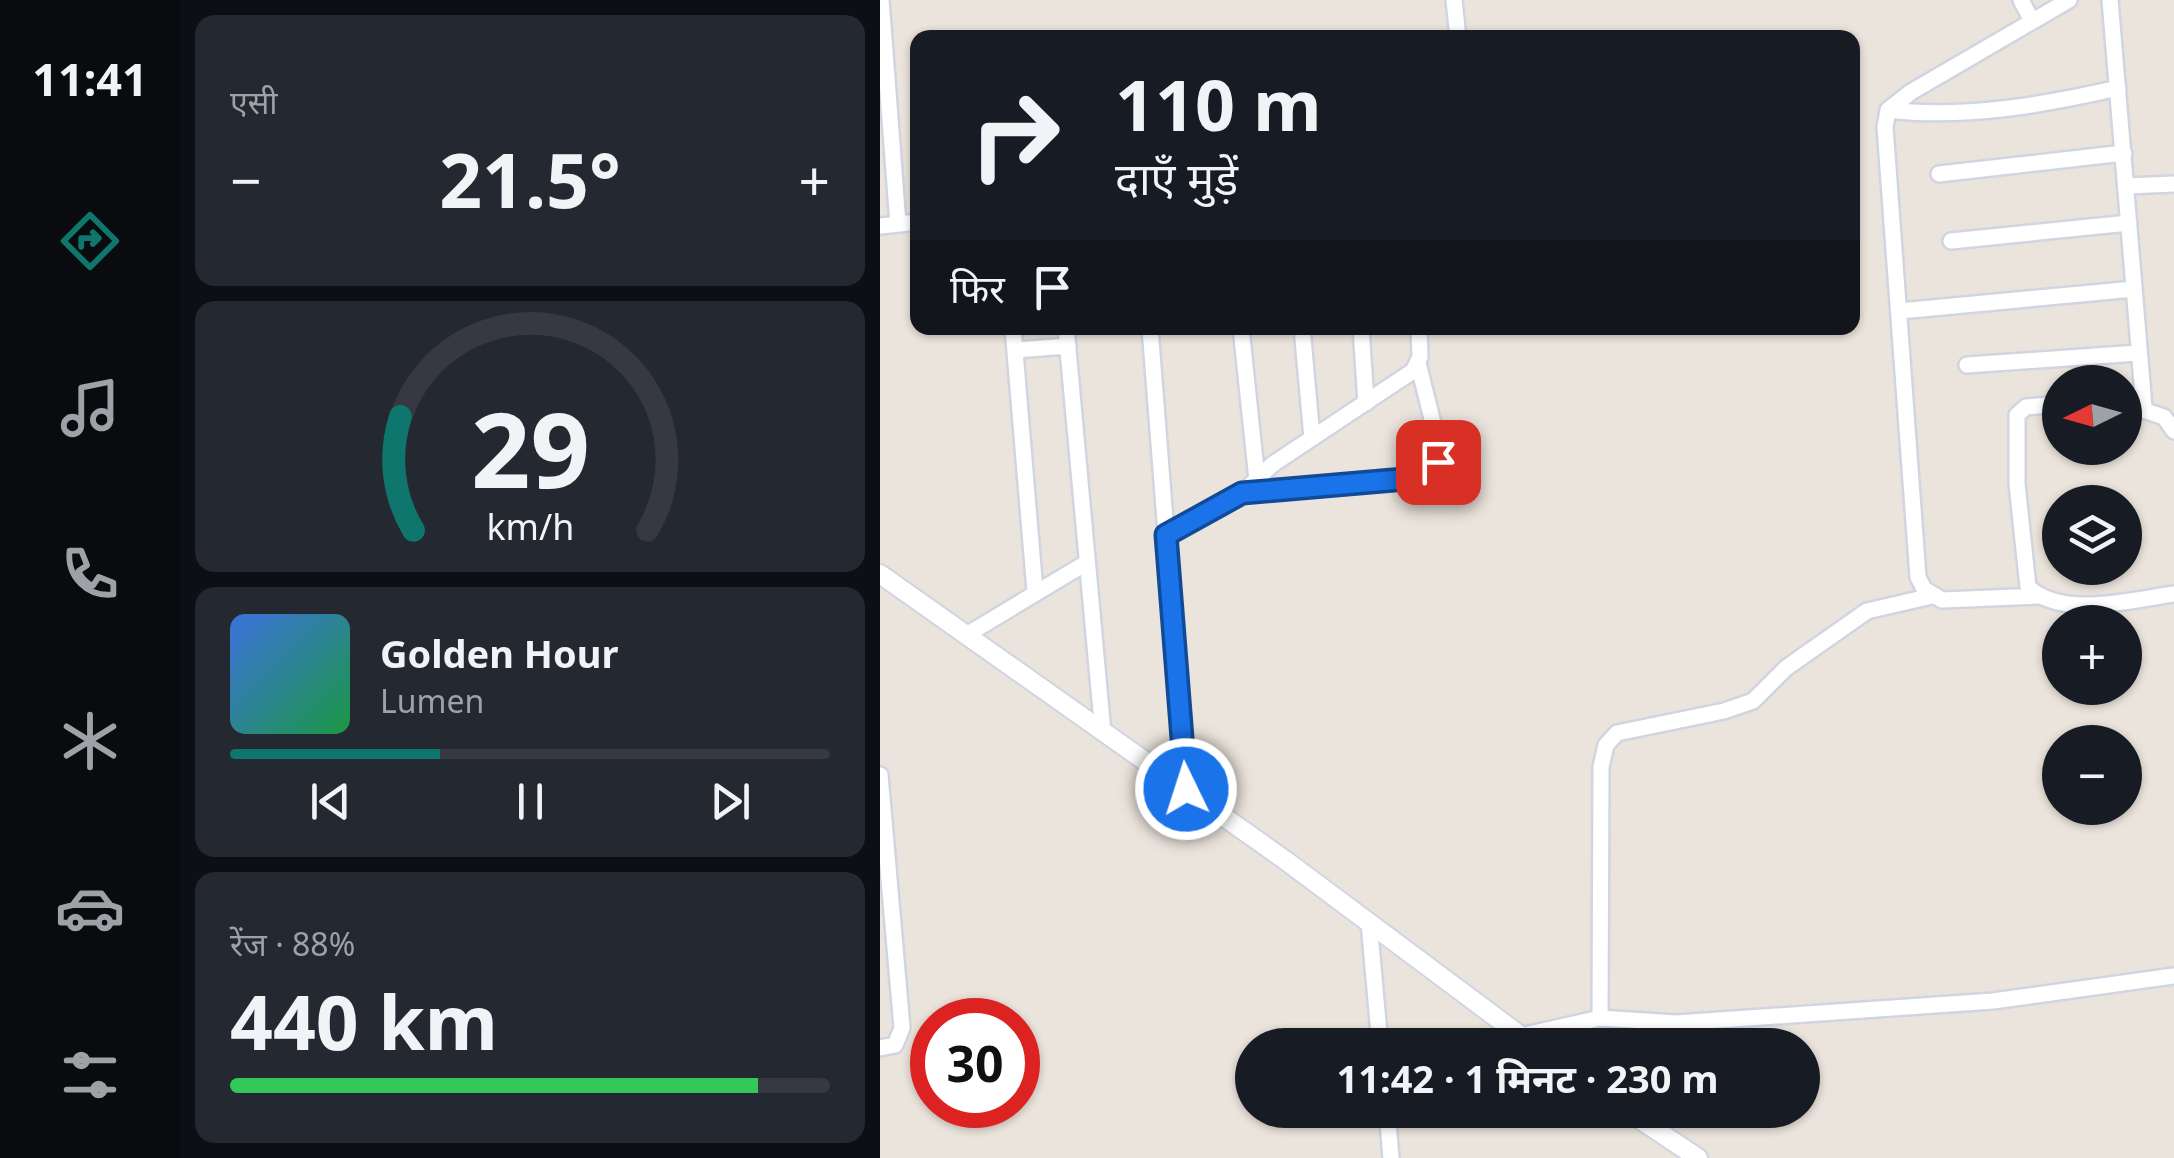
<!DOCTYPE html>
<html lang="hi">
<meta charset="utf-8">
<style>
:root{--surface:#171b24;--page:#242831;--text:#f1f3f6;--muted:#9ea1a6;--line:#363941;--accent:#0f766e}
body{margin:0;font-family:"Noto Sans","Noto Sans Devanagari",sans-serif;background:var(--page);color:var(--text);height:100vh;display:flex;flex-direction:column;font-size:38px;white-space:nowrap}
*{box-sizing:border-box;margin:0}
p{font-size:32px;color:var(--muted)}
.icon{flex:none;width:55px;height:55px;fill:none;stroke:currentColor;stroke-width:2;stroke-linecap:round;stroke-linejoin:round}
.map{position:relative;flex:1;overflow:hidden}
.sheet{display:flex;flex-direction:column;gap:15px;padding:15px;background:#0d0f14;width:700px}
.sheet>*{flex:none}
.banner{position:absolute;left:30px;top:30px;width:950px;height:305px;border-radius:20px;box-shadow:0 2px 8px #0004;background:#171b24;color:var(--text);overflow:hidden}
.needle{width:65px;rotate:265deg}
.fabs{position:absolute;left:1162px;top:365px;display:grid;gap:20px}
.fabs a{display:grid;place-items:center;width:100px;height:100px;border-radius:50%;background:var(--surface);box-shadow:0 2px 8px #0004;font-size:50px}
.speed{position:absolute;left:30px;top:998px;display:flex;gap:20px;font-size:50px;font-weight:700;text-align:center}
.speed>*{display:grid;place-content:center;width:130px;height:130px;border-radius:50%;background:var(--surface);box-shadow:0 2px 8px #0004;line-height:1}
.speed .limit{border:15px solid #d22;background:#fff;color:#111}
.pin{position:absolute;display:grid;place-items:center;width:85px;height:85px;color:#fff;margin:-42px;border-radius:20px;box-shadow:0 5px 15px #0006}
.me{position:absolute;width:110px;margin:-55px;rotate:356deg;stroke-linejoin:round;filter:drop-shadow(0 0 8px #0008)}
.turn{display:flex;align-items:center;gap:35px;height:210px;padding:0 40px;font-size:45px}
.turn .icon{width:130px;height:130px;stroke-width:2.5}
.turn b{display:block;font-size:70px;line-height:85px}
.then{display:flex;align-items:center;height:95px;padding:0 40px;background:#0003;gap:20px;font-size:38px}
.big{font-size:75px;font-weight:700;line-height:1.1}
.sheet .card{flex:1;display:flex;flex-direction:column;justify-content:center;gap:15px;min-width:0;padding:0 35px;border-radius:20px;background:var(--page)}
.sheet .dial{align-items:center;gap:0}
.dial svg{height:260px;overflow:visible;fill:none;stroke:var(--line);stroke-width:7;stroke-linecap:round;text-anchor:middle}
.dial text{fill:var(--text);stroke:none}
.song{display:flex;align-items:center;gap:30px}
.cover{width:120px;height:120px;border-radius:15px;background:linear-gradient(135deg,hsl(220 70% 55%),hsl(140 70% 35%))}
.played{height:10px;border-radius:5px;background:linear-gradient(90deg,var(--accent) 35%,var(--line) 35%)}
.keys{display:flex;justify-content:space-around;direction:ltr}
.heat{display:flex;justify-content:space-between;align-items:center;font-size:55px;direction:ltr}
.charge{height:15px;border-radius:8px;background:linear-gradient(90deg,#34c759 88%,var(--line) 0)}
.trip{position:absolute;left:355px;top:1028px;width:585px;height:100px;border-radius:50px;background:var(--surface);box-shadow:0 2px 8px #0004;font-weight:700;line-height:100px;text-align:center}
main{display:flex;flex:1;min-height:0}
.tabs{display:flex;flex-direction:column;width:180px;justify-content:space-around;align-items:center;background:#090b0e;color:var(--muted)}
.tabs .icon{width:70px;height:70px}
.tabs .current{color:var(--accent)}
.tabs b{font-size:45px;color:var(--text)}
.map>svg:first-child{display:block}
</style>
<main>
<nav class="tabs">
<b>11:41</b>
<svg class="icon current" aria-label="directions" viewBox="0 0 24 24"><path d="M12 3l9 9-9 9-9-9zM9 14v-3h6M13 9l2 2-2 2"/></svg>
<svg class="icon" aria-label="music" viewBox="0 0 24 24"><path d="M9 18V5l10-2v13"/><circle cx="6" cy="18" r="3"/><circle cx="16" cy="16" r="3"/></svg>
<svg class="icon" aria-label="phone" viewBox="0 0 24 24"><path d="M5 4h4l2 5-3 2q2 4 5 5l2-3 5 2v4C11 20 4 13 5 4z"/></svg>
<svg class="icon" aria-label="climate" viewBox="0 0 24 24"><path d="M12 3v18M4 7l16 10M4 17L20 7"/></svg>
<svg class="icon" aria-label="car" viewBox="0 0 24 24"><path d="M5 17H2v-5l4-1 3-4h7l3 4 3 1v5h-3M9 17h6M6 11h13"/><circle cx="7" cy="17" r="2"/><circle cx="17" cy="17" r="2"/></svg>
<svg class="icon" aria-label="filters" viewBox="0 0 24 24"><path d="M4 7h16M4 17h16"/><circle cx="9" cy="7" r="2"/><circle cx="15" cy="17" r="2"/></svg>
</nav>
<section class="sheet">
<div class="card"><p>एसी</p>
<div class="heat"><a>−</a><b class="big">21.5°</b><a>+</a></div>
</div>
<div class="card dial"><svg viewBox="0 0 100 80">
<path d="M14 69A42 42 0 1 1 86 69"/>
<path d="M14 69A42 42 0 0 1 10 34" stroke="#0f766e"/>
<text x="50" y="56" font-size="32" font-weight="700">29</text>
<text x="50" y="72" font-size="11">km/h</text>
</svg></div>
<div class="card">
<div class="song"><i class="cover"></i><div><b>Golden Hour</b><p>Lumen</p></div></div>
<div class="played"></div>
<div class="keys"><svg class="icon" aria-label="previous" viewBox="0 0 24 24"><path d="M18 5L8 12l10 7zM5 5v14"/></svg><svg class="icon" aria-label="pause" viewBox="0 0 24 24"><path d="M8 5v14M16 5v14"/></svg><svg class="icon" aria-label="next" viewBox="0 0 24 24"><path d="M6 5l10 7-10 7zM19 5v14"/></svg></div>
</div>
<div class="card"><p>रेंज · 88%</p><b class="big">440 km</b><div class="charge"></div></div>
</section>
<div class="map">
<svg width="1294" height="1158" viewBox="0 0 1294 1158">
<rect width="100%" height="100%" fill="#ebe4dc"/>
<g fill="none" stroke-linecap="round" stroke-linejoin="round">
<defs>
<path id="minor" d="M1 0 18 224
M574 0 578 38
M1141 0 1152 21
M1230 0 1264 407
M1008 110C1085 119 1163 105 1238 88
M1059 174 1244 153
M1247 186 1294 184
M0 226 38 222
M1071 241 1249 223
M1020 311 1254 289
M133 328 155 591
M186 328 223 733
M270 328 306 789
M361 328 377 480
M422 328 432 438
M481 328 486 403
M135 350 188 346
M1087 365 1258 353
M1180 404 1146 407 1137 415V484L1148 587C1182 619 1252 600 1294 594
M1245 404 1284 417 1294 431
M362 493 554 473 556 435 538 363
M286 535 362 493 393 464 533 371 540 357 539 328
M1158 596 1062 600 1044 589 1038 577 1005 127 1008 110 1031 92 1189 0
M88 634 206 563
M0 775 22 1028 15 1045 0 1048
M489 922 500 1045
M720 1018 796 1023 1113 1001 1294 976
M641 1036 720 1018 721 767 726 745 737 733 844 711 873 701 906 668 987 611 1052 596
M507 1110 511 1158"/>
<path id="tertiary" d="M0 574 405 860 653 1045
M746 1110 818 1158"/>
</defs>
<use href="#minor" stroke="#d1d5e1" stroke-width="20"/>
<use href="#tertiary" stroke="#d1d5e1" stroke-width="22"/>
<use href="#minor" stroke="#fff" stroke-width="15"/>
<use href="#tertiary" stroke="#fff" stroke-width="18"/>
</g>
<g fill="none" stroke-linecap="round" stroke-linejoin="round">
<defs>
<path id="route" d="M306 789 286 535 362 493 537 478 554 473 558 462"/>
</defs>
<use href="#route" stroke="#114b97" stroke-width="25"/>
<use href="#route" stroke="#1a73e8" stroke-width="18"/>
</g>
</svg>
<div class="fabs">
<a><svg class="needle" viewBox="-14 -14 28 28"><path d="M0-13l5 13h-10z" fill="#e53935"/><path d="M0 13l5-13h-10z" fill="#9ea1a6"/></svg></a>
<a><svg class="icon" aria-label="layers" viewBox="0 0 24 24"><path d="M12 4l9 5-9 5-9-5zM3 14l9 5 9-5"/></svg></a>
<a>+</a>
<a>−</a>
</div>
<div class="speed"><div class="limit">30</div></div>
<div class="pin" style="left:558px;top:462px;background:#d93025"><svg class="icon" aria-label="arrive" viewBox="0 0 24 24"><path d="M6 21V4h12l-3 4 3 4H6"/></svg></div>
<svg class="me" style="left:306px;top:789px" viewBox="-20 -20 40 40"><circle r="17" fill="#1a73e8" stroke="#fff" stroke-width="3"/><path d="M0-11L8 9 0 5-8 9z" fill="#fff"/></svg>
<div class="trip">11:42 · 1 मिनट · 230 m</div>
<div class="banner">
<div class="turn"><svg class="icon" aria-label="right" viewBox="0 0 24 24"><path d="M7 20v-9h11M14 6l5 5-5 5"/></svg><div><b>110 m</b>दाएँ मुड़ें</div></div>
<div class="then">फिर<svg class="icon" aria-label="arrive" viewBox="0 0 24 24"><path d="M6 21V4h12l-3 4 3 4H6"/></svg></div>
</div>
</div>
</main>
